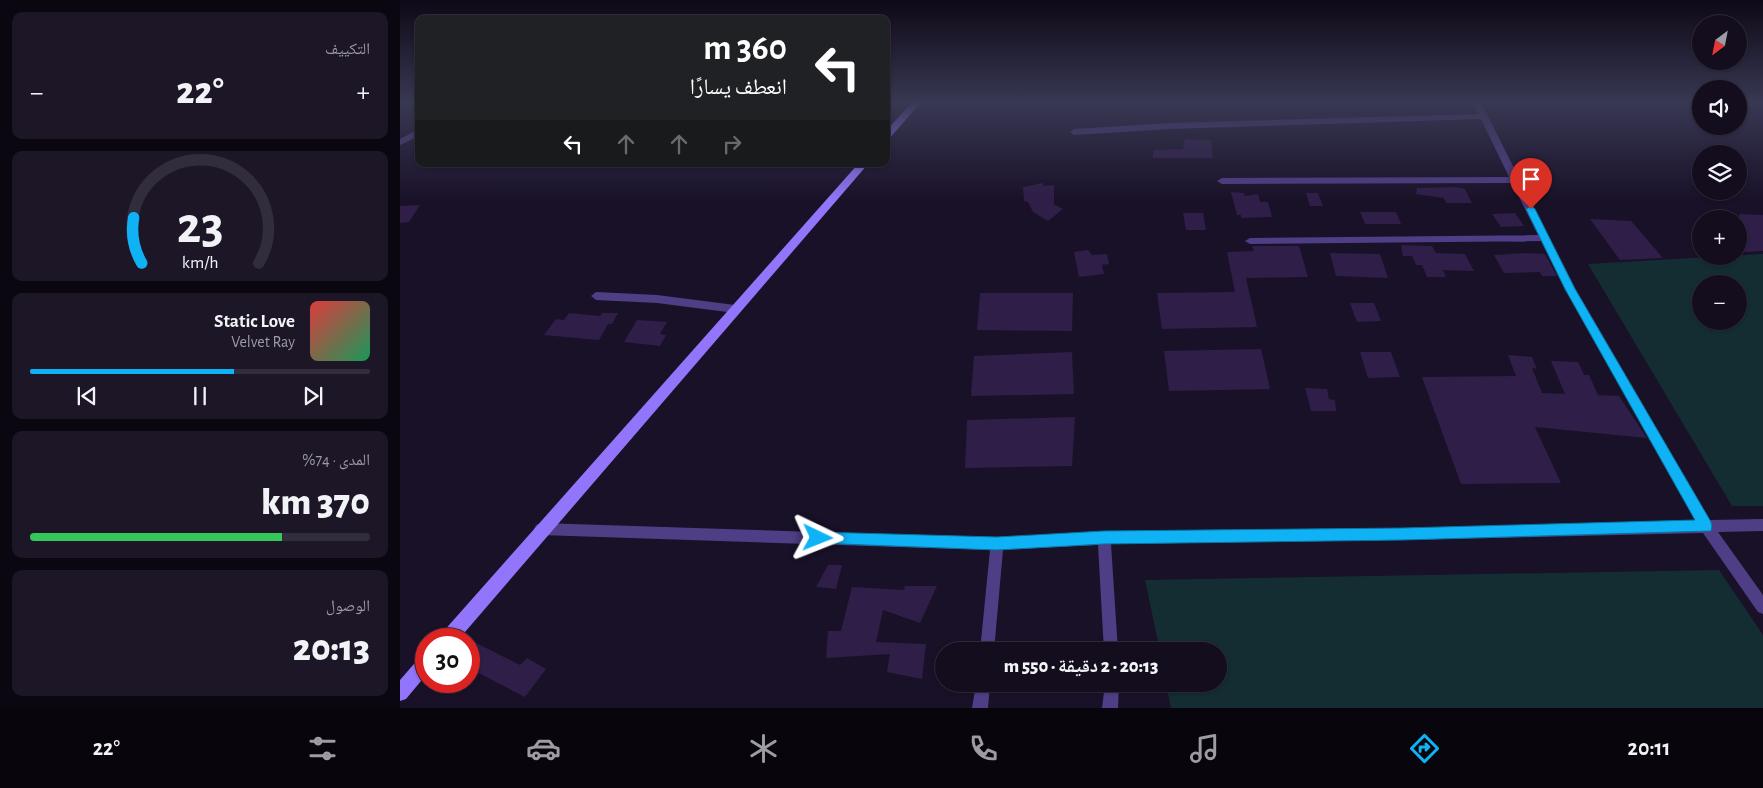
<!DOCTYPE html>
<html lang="ar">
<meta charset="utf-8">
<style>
:root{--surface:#130d1e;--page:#1c1627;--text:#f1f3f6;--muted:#9d9ca4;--line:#322d3c;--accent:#0eb2f5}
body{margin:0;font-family:"Alegreya Sans","Noto Naskh Arabic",sans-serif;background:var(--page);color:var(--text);direction:rtl;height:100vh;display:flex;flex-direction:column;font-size:19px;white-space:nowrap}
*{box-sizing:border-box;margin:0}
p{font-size:16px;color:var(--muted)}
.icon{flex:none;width:28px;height:28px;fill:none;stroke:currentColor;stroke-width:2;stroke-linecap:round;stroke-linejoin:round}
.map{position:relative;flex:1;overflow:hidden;direction:ltr}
.panel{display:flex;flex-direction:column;gap:12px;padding:12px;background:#0a0710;width:400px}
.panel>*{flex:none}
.top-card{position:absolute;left:15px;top:15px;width:475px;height:152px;border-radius:10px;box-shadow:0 1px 4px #0004,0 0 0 1px var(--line);direction:rtl;background:#202124;color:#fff;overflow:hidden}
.needle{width:32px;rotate:212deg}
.fabs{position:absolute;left:1292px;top:15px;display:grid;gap:10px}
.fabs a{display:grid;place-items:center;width:55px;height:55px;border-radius:50%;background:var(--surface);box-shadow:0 1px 4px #0004,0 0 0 1px var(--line);font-size:25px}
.speed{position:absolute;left:15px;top:628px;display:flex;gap:10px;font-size:25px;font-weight:700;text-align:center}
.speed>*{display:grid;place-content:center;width:65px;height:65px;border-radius:50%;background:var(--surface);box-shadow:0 1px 4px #0004,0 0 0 1px var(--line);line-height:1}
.speed .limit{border:8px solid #d22;background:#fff;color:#111}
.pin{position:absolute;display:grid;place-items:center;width:42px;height:42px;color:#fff;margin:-51px -21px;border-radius:50% 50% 50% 0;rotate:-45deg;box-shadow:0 0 5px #0007}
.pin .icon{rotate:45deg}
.me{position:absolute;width:55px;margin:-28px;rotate:92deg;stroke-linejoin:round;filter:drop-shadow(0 0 4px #0008)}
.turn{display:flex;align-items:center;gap:18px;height:105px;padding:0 20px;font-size:22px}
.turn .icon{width:65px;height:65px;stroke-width:2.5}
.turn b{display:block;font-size:35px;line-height:42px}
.lanes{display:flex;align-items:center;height:48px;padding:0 20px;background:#0003;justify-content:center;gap:25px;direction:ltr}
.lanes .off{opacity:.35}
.big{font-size:38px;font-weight:800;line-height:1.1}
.panel .card{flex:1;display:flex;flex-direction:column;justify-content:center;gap:8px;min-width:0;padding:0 18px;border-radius:10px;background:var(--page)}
.panel .dial{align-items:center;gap:0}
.dial svg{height:130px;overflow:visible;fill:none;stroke:var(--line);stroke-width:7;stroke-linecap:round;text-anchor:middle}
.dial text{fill:var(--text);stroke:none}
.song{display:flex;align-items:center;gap:15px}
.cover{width:60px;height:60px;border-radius:8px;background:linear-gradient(135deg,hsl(0 70% 55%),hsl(150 70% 35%))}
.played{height:5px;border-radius:2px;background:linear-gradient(90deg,var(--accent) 60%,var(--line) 60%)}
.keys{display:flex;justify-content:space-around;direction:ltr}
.heat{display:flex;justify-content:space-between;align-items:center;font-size:28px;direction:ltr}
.charge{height:8px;border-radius:4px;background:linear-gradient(90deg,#34c759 74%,var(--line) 0)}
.trip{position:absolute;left:535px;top:642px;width:292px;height:50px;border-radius:25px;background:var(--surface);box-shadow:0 1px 4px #0004,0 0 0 1px var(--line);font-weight:800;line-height:50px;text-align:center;direction:rtl}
.dock{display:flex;height:80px;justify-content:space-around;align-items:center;background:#08050c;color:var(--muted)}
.dock .icon{width:35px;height:35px}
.dock .current{color:var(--accent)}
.dock b{font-size:22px;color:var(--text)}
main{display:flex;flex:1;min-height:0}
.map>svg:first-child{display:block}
</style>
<main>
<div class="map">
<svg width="1363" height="708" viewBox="0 0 1363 708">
<rect width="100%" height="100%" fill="#191128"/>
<path fill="#142d32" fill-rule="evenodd" d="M1363 254V506H1332L1188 264ZM1301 284H1339V321H1301Z
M1319 570 1363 635V708H771L766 684H819V651H760L745 580Z"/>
<path fill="#2f1e48" d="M785 139 811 140 813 158H753V150L783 149Z
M643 183V186L654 185V204L663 209 648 221 633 212 628 202 624 201 623 187Z
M1055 187 1065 189 1072 203H1046L1044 198 1016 194 1017 188Z
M831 192 844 193 845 196 858 194 860 202H868L872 217 841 218V215H837Z
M906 193H918L923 206H910Z
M20 205 9 222 0 223V206Z
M960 212H996L1001 224H965Z
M783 213H803L806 230H786Z
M1115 213 1124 226 1101 227 1092 214Z
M1339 214 1363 215V251L1345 252 1339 244Z
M1190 219 1231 221 1263 258 1220 260Z
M1001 245 1032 246 1036 253 1065 254 1074 271 1043 270 1046 277H1027L1022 265H1016L1012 256H1003Z
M852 246H899L908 277 846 278 857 327 762 329 757 293 835 292 827 252 854 251Z
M688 250 692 255 707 254 709 264 702 265 704 274 679 277 674 252Z
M930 253 980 254 988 278 936 276Z
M1128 253 1145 254 1157 276H1142L1140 272 1104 273 1094 255Z
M580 293H673L672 331 577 330Z
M950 303H974L981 321 957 322Z
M169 313 200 316 202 313H218L212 324H208L199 340 144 335 156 319 164 320Z
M237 320 267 322 260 334 266 335 260 346 224 342Z
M861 349 870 389 769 391 764 351Z
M672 352 674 394 571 396 574 356Z
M960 352H991L1000 377 968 378Z
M1108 355 1132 357 1137 369 1132 368 1142 393 1165 394 1151 361 1178 362 1184 375H1189L1198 395 1219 396 1247 438 1135 427 1161 483 1061 484 1022 377 1116 376Z
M905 388 927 389 929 399 935 400 936 411H911Z
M675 417 672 466 565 468 567 420Z
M428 565H442L436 589 416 587Z
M505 586H537L520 623 483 610 476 642 526 644 522 679 487 672 490 654 426 658 428 631H441L452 587 504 590Z
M76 643 120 665 127 658 146 669 125 697 69 668V652Z"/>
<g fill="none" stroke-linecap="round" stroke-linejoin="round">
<path fill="#4f3e85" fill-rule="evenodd" d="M1072 101H1080L1175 288 1310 520 1363 519V531L1318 532 1363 595V614L1358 612 1303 533 1003 540 711 544 718 651H704L698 545 603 550 594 651H580L590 550 141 535 136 533 134 529 136 525 141 523 597 538 704 532 1003 528 1296 520 1165 289 1141 241 850 244 845 241 850 238 1138 235 1112 183 822 184 817 181 822 178 1109 177 1081 119 769 129 674 135 670 132 674 129 769 123 1078 114Z
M19 129V136L0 145V139Z
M196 292 257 295 335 305 340 309 335 313 257 303 196 300 191 296Z
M576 684H590L588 708H572Z
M705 684H719L718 708H702Z"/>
<path fill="#9275fa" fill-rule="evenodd" d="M513 101H522L489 139 486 140V131Z
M458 164H468L59 639H40L42 633Z
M26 655V675L6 699 0 701V680L20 657Z"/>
</g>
<linearGradient id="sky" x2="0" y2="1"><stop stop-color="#0e0916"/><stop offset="0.51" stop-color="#383853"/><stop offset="1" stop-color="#383853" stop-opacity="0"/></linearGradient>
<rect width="1363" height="200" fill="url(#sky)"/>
<path fill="#0eb2f5" stroke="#09749f" d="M1131 206 1135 209 1175 289 1311 522 1312 526 1311 531 1003 540 704 544 597 550 414 543 412 538 414 534 418 532 597 537 704 531 1003 528 1295 520 1165 289 1126 209Z"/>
</svg>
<div class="fabs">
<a><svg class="needle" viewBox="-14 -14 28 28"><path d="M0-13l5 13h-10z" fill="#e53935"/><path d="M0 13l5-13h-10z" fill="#9d9ca4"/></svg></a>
<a><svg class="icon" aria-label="sound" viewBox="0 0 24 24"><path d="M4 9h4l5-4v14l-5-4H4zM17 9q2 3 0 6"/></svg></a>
<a><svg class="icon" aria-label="layers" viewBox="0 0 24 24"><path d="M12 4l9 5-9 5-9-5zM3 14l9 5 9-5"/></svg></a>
<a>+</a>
<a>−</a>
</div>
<div class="speed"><div class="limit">30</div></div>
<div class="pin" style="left:1131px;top:209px;background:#d93025"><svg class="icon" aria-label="arrive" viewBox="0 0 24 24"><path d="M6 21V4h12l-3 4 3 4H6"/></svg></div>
<svg class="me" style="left:418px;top:538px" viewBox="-20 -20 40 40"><path d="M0-17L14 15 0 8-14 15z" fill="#0eb2f5" stroke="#fff" stroke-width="4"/></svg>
<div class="trip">20:13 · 2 دقيقة · 550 m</div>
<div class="top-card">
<div class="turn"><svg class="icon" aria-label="left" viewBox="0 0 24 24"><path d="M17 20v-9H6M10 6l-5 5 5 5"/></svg><div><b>360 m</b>انعطف يسارًا</div></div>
<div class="lanes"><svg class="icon" aria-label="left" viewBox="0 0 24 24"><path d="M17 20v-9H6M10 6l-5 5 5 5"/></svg><svg class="icon off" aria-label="ahead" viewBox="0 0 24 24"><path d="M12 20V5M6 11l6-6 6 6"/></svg><svg class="icon off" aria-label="ahead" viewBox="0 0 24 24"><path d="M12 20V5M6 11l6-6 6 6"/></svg><svg class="icon off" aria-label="right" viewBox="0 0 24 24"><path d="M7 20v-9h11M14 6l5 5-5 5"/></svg></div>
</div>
</div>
<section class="panel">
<div class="card"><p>التكييف</p>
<div class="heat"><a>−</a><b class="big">22°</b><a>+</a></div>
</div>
<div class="card dial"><svg viewBox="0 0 100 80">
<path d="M14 69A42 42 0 1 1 86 69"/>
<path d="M14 69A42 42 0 0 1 9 41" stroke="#0eb2f5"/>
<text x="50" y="56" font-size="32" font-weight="700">23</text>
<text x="50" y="72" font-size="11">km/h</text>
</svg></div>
<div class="card">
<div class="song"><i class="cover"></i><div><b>Static Love</b><p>Velvet Ray</p></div></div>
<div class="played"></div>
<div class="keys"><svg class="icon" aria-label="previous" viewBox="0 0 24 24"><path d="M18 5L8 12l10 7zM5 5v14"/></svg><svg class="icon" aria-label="pause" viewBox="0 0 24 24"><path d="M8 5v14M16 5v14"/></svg><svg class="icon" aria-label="next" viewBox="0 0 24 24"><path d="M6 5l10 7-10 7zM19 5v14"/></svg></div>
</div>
<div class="card"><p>المدى · 74%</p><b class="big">370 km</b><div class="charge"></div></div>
<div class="card"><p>الوصول</p><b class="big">20:13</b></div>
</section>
</main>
<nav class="dock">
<b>20:11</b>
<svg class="icon current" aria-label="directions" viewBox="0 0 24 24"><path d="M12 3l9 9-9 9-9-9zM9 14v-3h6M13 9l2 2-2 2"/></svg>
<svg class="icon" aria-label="music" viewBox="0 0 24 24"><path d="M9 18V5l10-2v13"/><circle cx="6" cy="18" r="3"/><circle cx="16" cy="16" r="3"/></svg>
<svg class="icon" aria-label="phone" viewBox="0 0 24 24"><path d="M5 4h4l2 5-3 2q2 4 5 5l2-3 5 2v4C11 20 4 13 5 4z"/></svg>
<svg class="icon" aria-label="climate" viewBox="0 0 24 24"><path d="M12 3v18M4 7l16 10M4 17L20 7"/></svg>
<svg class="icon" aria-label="car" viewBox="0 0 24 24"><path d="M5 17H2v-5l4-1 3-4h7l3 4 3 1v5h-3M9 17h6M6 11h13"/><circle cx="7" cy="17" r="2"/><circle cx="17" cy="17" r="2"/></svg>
<svg class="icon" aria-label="filters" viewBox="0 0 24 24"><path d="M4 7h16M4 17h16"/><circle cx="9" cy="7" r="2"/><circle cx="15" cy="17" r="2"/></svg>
<b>22°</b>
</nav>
